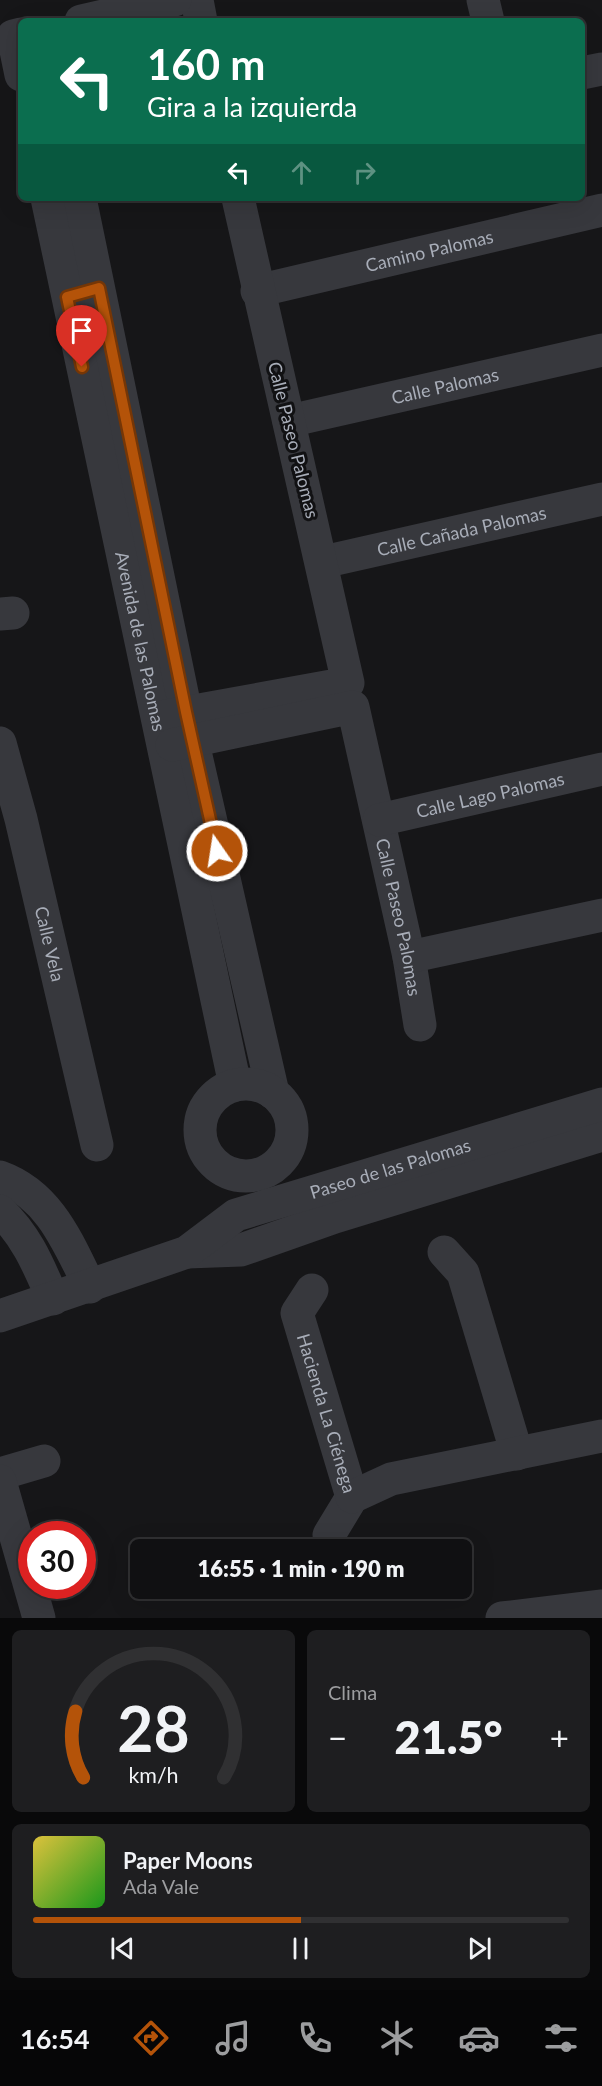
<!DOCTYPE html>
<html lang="es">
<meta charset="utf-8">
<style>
:root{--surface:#101012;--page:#1e1e20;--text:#f1f3f6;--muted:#9c9d9f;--line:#303032;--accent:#b45309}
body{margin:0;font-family:Lato,sans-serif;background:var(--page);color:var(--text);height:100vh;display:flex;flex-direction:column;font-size:22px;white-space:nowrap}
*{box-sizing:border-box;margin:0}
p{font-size:20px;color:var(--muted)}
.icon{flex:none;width:33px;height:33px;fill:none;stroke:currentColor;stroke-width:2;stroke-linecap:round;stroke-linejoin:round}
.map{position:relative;height:1618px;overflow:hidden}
.side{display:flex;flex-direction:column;gap:12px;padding:12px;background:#09090a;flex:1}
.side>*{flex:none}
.guide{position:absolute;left:18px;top:18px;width:567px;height:183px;border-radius:9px;box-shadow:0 6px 24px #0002,0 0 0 2px var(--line);background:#0b6e4f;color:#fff;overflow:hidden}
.speed{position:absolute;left:18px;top:1521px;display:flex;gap:12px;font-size:30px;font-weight:700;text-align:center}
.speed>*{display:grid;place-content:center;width:78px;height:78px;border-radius:50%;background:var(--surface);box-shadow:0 6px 24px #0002,0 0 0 2px var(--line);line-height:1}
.speed .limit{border:9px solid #d22;background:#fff;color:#111}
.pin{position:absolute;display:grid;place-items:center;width:51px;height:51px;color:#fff;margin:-62px -26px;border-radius:50% 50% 50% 0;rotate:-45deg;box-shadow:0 0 6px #0007}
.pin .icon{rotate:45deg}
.me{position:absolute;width:66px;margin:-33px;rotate:347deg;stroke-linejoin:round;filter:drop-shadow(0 0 4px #0008)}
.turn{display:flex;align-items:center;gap:21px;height:126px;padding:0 30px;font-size:27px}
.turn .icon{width:78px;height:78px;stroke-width:2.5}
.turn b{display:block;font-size:42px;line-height:51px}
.lanes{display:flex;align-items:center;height:57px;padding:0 30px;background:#0003;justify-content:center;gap:30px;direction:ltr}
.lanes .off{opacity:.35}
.big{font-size:45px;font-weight:800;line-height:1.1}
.side .card{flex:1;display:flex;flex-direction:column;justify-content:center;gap:9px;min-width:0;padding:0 21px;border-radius:9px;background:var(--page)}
.side .dial{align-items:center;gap:0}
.dial svg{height:156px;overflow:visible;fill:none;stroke:var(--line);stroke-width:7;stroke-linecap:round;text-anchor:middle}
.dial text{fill:var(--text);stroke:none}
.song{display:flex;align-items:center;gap:18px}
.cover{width:72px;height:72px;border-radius:9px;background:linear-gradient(135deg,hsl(50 70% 55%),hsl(120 70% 35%))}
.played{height:6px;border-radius:3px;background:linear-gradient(90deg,var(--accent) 50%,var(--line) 50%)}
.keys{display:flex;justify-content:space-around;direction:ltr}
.heat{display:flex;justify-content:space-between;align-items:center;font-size:33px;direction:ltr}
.side .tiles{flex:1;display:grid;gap:12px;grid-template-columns:1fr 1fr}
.card:last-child{grid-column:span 2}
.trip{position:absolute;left:130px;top:1539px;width:342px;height:60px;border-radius:9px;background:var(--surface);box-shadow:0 6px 24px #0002,0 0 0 2px var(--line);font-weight:800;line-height:60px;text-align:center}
.menu{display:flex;height:96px;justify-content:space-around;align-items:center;background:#060607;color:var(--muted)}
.menu .icon{width:42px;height:42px}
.menu .selected{color:var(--accent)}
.menu b{font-size:27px;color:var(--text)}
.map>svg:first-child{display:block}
</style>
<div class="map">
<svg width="602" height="1618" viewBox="0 0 602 1618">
<rect width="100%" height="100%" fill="#161618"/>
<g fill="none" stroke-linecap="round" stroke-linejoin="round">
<g stroke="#37383d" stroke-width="33">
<path d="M197 0 201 21"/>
<path d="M483 0 488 21"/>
<path d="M81 21 175 0"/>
<path d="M21 34 13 36 21 75"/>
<path d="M582 73 602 69"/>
<path id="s1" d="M47 198 235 1085"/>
<path d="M80 198 186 712 273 1093"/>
<path id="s2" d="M257 291 602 210"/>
<path id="s3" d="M289 421 602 350"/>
<path id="s4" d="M323 562 602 499"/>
<path d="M0 614 13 613"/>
<path d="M166 716 348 683 238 198"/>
<path id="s5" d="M0 743 21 819 97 1145"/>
<path id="s6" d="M172 745 353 707 409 957 420 1025"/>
<path id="s7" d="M379 820 602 769"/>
<path d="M409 957 602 915"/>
<circle cx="246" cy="1130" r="46"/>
<path d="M0 1177C50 1195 68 1243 90 1287"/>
<path d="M0 1211C27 1236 39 1267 53 1299"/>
<path d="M187 1252 241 1250 335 1217 602 1135"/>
<path d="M444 1252 463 1273 517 1454"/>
<path id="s8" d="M312 1290 297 1313 352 1497 329 1535"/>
<path id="s9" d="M0 1316 187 1252 236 1215 602 1104"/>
<path d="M0 1474 44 1461"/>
<path d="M0 1481 39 1618"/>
<path d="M352 1497 391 1479 602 1436"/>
<path d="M502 1618 602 1606"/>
</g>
</g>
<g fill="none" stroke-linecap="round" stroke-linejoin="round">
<defs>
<path id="route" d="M82 367 67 297 99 288 186 712 217 851"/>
</defs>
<use href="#route" stroke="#753606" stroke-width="15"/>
<use href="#route" stroke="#b45309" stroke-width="10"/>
</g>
<g text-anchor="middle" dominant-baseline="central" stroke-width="6" stroke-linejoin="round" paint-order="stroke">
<g font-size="18" fill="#a8adb8" stroke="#111113">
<text stroke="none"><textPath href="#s2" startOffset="177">Camino Palomas</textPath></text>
<text stroke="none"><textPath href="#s3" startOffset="160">Calle Palomas</textPath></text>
<text transform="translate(294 440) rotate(76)">Calle Paseo Palomas</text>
<text stroke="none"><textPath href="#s4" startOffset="142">Calle Cañada Palomas</textPath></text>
<text stroke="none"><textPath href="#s1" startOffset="453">Avenida de las Palomas</textPath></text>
<text stroke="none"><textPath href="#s7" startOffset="114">Calle Lago Palomas</textPath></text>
<text stroke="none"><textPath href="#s6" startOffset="400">Calle Paseo Palomas</textPath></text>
<text stroke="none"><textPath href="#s5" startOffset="207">Calle Vela</textPath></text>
<text stroke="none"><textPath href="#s9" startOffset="420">Paseo de las Palomas</textPath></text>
<text stroke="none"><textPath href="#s8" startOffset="132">Hacienda La Ciénega</textPath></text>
</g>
</g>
</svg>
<div class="speed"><div class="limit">30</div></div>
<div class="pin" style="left:82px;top:367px;background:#d93025"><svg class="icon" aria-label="arrive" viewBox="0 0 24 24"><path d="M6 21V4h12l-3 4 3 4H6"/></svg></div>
<svg class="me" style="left:217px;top:851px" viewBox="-20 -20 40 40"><circle r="17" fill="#b45309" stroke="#fff" stroke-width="3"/><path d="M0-11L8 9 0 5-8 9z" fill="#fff"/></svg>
<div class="trip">16:55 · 1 min · 190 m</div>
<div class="guide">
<div class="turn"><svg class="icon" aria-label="left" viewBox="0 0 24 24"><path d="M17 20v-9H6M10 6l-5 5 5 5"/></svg><div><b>160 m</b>Gira a la izquierda</div></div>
<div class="lanes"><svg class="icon" aria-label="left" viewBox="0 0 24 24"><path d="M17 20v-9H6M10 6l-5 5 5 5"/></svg><svg class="icon off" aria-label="ahead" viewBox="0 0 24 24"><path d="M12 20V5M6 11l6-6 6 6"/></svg><svg class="icon off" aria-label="right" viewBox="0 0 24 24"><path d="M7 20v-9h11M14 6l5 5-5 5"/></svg></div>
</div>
</div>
<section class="side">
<div class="tiles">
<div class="card dial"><svg viewBox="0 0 100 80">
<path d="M14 69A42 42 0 1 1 86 69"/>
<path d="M14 69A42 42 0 0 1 10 35" stroke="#b45309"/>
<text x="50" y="56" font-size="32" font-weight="700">28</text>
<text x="50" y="72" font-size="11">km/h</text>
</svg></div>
<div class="card"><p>Clima</p>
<div class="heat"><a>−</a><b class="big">21.5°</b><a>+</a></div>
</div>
<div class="card">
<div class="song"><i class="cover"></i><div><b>Paper Moons</b><p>Ada Vale</p></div></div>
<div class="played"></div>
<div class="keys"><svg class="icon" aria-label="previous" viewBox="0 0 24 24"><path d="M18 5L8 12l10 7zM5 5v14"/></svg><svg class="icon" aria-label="pause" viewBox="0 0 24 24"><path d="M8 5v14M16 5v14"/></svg><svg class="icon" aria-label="next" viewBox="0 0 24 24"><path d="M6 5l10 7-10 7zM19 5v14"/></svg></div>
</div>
</div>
</section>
<nav class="menu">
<b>16:54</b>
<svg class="icon selected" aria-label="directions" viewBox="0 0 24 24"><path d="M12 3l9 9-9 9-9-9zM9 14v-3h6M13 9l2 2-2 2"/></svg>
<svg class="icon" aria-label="music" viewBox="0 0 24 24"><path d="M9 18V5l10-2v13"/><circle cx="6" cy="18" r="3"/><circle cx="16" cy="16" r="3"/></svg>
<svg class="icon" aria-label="phone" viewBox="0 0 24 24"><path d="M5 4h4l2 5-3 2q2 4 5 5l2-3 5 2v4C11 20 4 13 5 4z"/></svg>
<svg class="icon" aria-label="climate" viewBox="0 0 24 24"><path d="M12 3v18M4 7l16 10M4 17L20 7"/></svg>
<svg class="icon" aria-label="car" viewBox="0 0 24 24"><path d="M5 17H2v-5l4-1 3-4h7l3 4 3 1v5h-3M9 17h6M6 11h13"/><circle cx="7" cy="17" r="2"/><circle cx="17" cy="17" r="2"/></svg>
<svg class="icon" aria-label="filters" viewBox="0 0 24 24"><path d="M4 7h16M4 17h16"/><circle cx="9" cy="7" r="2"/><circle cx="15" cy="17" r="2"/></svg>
</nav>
